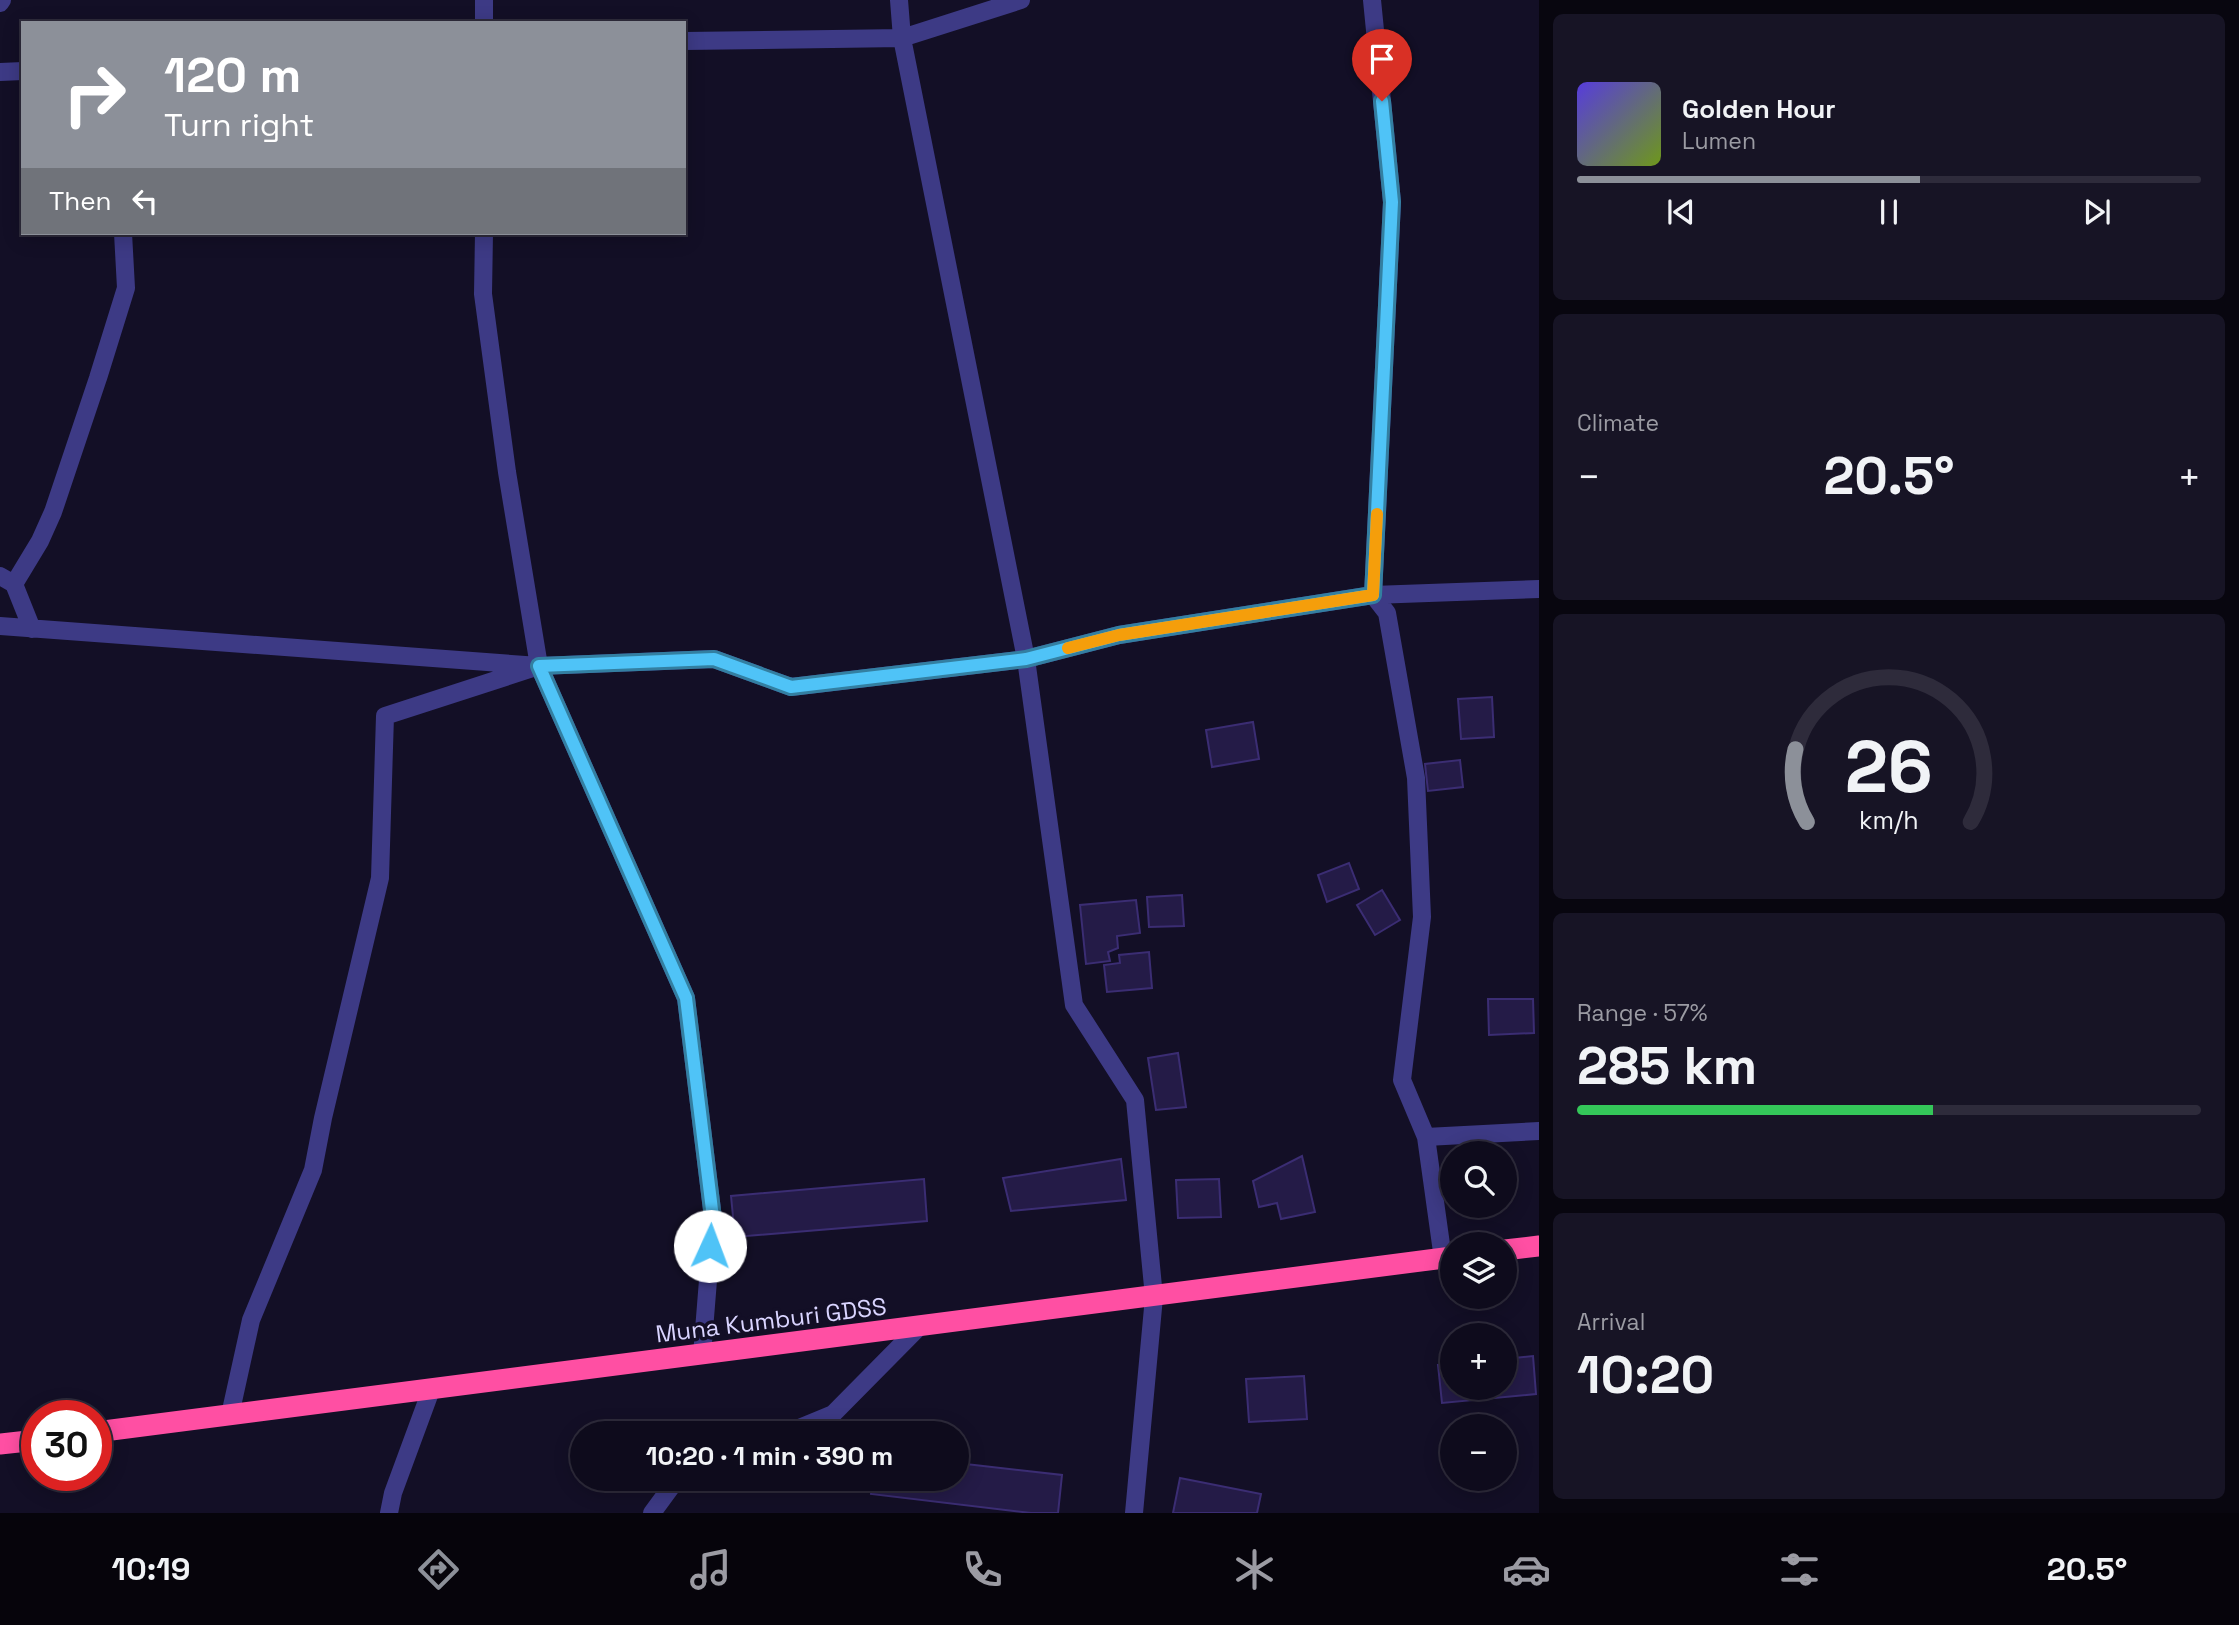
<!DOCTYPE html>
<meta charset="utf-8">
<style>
:root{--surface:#0e0b1c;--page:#171425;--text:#f1f3f6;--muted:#9b9ba3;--line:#2e2b3b;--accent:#8c9099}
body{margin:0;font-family:"Space Grotesk",sans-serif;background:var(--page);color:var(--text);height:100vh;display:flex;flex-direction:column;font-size:26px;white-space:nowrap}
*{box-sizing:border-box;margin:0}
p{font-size:23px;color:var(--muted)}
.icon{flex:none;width:38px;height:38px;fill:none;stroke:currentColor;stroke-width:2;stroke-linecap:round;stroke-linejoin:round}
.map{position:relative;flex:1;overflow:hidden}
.drawer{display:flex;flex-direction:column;gap:14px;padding:14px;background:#08060f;width:700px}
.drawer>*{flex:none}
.top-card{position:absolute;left:21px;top:21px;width:665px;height:214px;border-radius:0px;box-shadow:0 4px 18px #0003,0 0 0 2px var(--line);background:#8c9099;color:#fff;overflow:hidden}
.fabs{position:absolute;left:1440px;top:1141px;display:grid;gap:14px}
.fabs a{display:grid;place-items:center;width:77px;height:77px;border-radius:50%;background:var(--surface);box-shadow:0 4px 18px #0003,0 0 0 2px var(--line);font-size:35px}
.speed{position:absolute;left:21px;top:1400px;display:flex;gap:14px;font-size:35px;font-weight:700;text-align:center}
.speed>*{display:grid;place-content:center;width:91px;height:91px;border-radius:50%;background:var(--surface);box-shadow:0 4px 18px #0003,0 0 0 2px var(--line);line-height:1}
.speed .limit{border:10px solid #d22;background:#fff;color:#111}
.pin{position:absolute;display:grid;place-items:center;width:60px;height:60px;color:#fff;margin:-72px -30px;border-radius:50% 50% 50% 0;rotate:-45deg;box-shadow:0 0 7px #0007}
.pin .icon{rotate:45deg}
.me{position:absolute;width:77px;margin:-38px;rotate:2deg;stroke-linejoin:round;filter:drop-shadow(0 0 5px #0008)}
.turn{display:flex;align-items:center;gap:24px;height:147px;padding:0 28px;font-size:32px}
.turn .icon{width:91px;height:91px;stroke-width:2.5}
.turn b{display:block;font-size:49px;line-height:60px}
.then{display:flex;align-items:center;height:66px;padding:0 28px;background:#0003;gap:14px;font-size:26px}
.big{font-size:52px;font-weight:700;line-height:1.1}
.drawer .tile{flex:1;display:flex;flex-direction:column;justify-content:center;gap:10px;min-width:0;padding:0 24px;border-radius:10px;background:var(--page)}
.drawer .dial{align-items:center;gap:0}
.dial svg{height:182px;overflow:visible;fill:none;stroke:var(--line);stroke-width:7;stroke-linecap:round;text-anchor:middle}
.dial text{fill:var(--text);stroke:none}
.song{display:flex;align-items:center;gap:21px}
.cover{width:84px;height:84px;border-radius:10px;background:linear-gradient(135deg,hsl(250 70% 55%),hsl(80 70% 35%))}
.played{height:7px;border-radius:4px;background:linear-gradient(90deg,var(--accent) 55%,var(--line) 55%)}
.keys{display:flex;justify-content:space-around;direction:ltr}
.heat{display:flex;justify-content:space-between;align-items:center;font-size:38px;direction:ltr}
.charge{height:10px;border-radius:5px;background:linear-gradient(90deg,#34c759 57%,var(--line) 0)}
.trip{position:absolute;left:570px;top:1421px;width:399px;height:70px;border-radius:35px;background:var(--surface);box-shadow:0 4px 18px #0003,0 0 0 2px var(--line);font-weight:700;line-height:70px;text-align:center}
.tabs{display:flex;height:112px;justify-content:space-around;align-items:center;background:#06040b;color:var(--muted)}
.tabs .icon{width:49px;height:49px}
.tabs .current{color:var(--accent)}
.tabs b{font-size:32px;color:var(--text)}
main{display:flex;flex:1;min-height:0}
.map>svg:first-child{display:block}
</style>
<main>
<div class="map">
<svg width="1539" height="1513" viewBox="0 0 1539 1513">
<rect width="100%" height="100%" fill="#130f26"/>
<path fill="#241b47" stroke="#3b2d73" stroke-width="2" d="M1492 697 1494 737 1461 739 1458 699Z
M1253 722 1259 759 1212 767 1206 730Z
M1460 760 1463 787 1428 791 1425 764Z
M1349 863 1359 889 1327 902 1318 875Z
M1382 890 1400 920 1375 935 1357 905Z
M1182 895 1184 926 1149 927 1147 897Z
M1136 900 1140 933 1117 936 1118 948 1108 952 1110 961 1086 964 1080 905Z
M1149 952 1152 988 1107 992 1104 965 1120 963 1119 955Z
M1488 999H1533L1534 1033 1489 1035Z
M1178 1053 1186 1107 1156 1110 1148 1058Z
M1302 1156 1315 1212 1281 1219 1277 1203 1259 1207 1253 1181Z
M1121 1159 1126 1200 1011 1211 1003 1178Z
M924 1179 927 1221 735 1237 731 1196Z
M1219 1179 1221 1217 1178 1218 1176 1180Z
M1533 1356 1536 1394 1442 1403 1438 1365 1452 1364V1388H1505V1359Z
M1304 1376 1307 1419 1249 1422 1246 1379Z
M957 1463 1062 1475 1058 1513H1031L871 1494 873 1479H957Z
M1180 1478 1261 1494 1257 1513H1173Z"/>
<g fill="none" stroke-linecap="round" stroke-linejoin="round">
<path stroke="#3d3a85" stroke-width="18" d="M484 0V23
M899 0 902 38 1026 659 1074 1005 1135 1100 1154 1297 1134 1513
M1372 0 1392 202 1373 595 1387 613 1416 778 1422 917 1402 1080 1426 1137 1443 1259
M0 3 2 0
M684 41 902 38 1021 0
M0 72 23 71
M0 576 14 584 32 629
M14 584 40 541 53 512 98 378 126 288 123 233
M0 626 539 666 714 659 791 687 1026 659 1119 635 1373 595 1539 589
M539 666 686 998 713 1218 702 1355
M1426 1137 1539 1131
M230 1415 251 1320 313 1170 323 1118 380 878 385 716 539 666 507 472 483 294 484 233
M787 1433 833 1414 919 1327
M389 1513 393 1493 431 1390
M652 1513 677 1479"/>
<path stroke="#ff4fa3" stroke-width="21" d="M1505 1250 1539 1246
M96 1432 1452 1257
M0 1444 37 1440"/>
</g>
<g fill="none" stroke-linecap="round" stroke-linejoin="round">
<defs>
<path id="route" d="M710 1246 713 1218 686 998 539 666 714 659 791 687 1026 659 1119 635 1373 595 1392 202 1382 101"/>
</defs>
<use href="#route" stroke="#337fa1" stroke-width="18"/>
<use href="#route" stroke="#4fc3f7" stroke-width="12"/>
<path stroke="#f59e0b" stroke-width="12" d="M1068 648 1119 635 1373 595 1377 514"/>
</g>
<g text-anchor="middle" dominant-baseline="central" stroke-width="7" stroke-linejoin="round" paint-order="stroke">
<g font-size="24" fill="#d9d4ff" stroke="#130f26">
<text transform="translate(771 1320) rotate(-7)">Muna Kumburi GDSS</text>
</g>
</g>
</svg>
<div class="fabs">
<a><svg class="icon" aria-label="search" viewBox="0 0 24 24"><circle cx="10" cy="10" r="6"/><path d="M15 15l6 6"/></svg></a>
<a><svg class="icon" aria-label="layers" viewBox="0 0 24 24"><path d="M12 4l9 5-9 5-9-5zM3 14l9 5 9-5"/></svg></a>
<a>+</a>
<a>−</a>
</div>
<div class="speed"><div class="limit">30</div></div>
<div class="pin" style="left:1382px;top:101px;background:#d93025"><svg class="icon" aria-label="arrive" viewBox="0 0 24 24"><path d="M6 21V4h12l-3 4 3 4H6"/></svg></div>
<svg class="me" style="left:710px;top:1246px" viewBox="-20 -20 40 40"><circle r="19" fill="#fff"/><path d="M0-13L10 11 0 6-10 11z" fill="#4fc3f7"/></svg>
<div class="trip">10:20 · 1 min · 390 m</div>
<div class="top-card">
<div class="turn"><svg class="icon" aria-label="right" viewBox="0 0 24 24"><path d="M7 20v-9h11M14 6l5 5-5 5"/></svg><div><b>120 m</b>Turn right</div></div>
<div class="then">Then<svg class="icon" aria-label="left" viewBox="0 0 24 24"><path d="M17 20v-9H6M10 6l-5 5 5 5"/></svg></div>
</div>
</div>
<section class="drawer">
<div class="tile">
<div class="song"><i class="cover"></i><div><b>Golden Hour</b><p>Lumen</p></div></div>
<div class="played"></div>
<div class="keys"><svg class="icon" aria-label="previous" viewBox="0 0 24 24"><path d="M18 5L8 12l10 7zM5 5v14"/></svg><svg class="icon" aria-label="pause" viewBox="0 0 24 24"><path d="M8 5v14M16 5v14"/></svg><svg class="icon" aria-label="next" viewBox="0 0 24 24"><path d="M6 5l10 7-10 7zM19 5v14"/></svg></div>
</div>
<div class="tile"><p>Climate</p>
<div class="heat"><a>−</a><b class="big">20.5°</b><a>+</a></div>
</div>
<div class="tile dial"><svg viewBox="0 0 100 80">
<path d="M14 69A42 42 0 1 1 86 69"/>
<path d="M14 69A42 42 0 0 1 9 37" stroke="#8c9099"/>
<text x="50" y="56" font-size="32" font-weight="700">26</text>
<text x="50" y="72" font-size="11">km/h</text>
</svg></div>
<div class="tile"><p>Range · 57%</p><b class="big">285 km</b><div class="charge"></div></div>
<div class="tile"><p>Arrival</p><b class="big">10:20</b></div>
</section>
</main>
<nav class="tabs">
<b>10:19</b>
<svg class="icon current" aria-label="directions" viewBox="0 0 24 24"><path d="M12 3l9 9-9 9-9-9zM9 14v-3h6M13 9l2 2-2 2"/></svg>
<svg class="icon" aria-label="music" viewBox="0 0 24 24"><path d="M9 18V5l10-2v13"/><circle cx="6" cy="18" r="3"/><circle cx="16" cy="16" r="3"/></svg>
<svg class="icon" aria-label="phone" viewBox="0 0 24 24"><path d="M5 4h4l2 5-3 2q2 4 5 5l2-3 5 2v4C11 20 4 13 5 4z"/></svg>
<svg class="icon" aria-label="climate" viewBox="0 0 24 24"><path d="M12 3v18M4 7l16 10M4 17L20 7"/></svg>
<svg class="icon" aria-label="car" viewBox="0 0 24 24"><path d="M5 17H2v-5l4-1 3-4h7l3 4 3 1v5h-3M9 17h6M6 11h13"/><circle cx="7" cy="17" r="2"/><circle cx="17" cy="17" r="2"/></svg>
<svg class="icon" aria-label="filters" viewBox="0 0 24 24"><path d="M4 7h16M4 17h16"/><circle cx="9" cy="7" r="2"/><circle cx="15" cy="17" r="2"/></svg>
<b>20.5°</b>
</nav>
